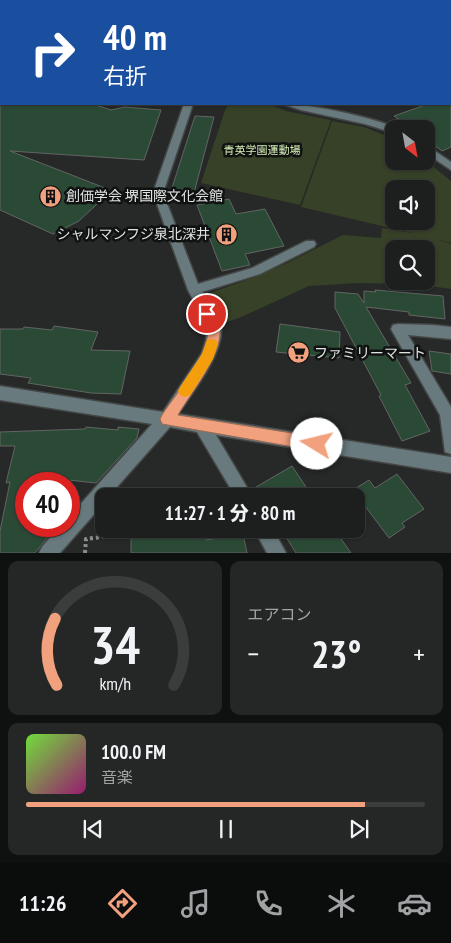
<!DOCTYPE html>
<html lang="ja">
<meta charset="utf-8">
<style>
:root{--surface:#1c1f1e;--page:#252727;--text:#f1f3f6;--muted:#a0a2a4;--line:#3a3d3c;--accent:#f1a17d}
body{margin:0;font-family:"PT Sans Narrow","Noto Sans JP",sans-serif;background:var(--page);color:var(--text);height:100vh;display:flex;flex-direction:column;font-size:19px;white-space:nowrap}
*{box-sizing:border-box;margin:0}
p{font-size:16px;color:var(--muted)}
.icon{flex:none;width:28px;height:28px;fill:none;stroke:currentColor;stroke-width:2;stroke-linecap:round;stroke-linejoin:round}
.map{position:relative;height:553px;overflow:hidden}
.panel{display:flex;flex-direction:column;gap:8px;padding:8px;background:#0f1110;flex:1}
.panel>*{flex:none}
.banner{position:absolute;left:0px;top:0px;width:451px;height:105px;box-shadow:0 1px 4px #0004,0 0 0 1px var(--line);background:#1a4fa0;color:#fff;overflow:hidden}
.needle{width:32px;rotate:149deg}
.buttons{position:absolute;left:385px;top:120px;display:grid;gap:10px}
.buttons a{display:grid;place-items:center;width:50px;height:50px;border-radius:10px;background:var(--surface);box-shadow:0 1px 4px #0004,0 0 0 1px var(--line);font-size:25px}
.speed{position:absolute;left:15px;top:472px;display:flex;gap:10px;font-size:25px;font-weight:700;text-align:center}
.speed>*{display:grid;place-content:center;width:65px;height:65px;border-radius:50%;background:var(--surface);box-shadow:0 1px 4px #0004,0 0 0 1px var(--line);line-height:1}
.speed .limit{border:8px solid #d22;background:#fff;color:#111}
.pin{position:absolute;display:grid;place-items:center;width:42px;height:42px;color:#fff;margin:-21px;border:2px solid #fff;border-radius:50%;box-shadow:0 1px 5px #0007}
.me{position:absolute;width:55px;margin:-28px;rotate:279deg;stroke-linejoin:round;filter:drop-shadow(0 0 4px #0008)}
.turn{display:flex;align-items:center;gap:18px;height:105px;padding:0 20px;font-size:22px}
.turn .icon{width:65px;height:65px;stroke-width:2.5}
.turn b{display:block;font-size:35px;line-height:42px}
.big{font-size:38px;font-weight:800;line-height:1.1}
.panel .card{flex:1;display:flex;flex-direction:column;justify-content:center;gap:8px;min-width:0;padding:0 18px;border-radius:10px;background:var(--page)}
.panel .dial{align-items:center;gap:0}
.dial svg{height:130px;overflow:visible;fill:none;stroke:var(--line);stroke-width:7;stroke-linecap:round;text-anchor:middle}
.dial text{fill:var(--text);stroke:none}
.song{display:flex;align-items:center;gap:15px}
.cover{width:60px;height:60px;border-radius:8px;background:linear-gradient(135deg,hsl(100 70% 55%),hsl(320 70% 35%))}
.played{height:5px;border-radius:2px;background:linear-gradient(90deg,var(--accent) 85%,var(--line) 85%)}
.keys{display:flex;justify-content:space-around;direction:ltr}
.heat{display:flex;justify-content:space-between;align-items:center;font-size:28px;direction:ltr}
.panel .tiles{flex:1;display:grid;gap:8px;grid-template-columns:1fr 1fr}
.card:last-child{grid-column:span 2}
.trip{position:absolute;left:95px;top:488px;width:270px;height:50px;border-radius:10px;background:var(--surface);box-shadow:0 1px 4px #0004,0 0 0 1px var(--line);font-weight:800;line-height:50px;text-align:center}
.dock{display:flex;height:80px;justify-content:space-around;align-items:center;background:#0b0c0c;color:var(--muted)}
.dock .icon{width:35px;height:35px}
.dock .selected{color:var(--accent)}
.dock b{font-size:22px;color:var(--text)}
.map>svg:first-child{display:block}
</style>
<div class="map">
<svg width="451" height="553" viewBox="0 0 451 553">
<rect width="100%" height="100%" fill="#262928"/>
<path fill="#364127" fill-rule="evenodd" d="M229 104H268L286 111 331 120 300 205 201 183 225 110Z
M332 121 364 127 394 139V161H426L451 181V243L436 239 451 244V289L416 284 358 283 309 286 239 318 220 324 204 295 244 281 285 264 343 235 381 238 382 228 412 233 301 207ZM394 189H426V221H394ZM394 249H426V281H394Z"/>
<path fill="#2b4a36" stroke="#626563" d="M0 104H93L111 110 125 107 161 110 144 160 10 151 105 188 97 204 79 221 53 234 0 210Z
M428 104H451V147L442 151 426 139V129H412L394 116Z
M195 116 214 117 194 193 171 191Z
M229 199 236 214 265 209 284 246 245 254 250 265 222 271 197 205Z
M375 290 443 296 445 319 409 315V312L366 307 411 383 405 385 430 431 402 441 379 396 381 395 335 308V292L358 294 364 303V291L376 292Z
M280 324 340 332 339 358 276 352Z
M54 326 98 332 91 350 130 351 121 394 91 393 28 383 31 378 0 374V329H23L24 327 52 330Z
M429 351 451 354V374L432 371Z
M86 427 118 430V427L139 429 137 438 96 483 32 476 38 482H26V526H57L35 553H0V531L10 482 6 483 15 446H0V432L85 429Z
M292 466 312 496H254L251 490Z
M397 474 424 509 402 523 405 527 389 538 353 490 369 480 375 488Z
M172 529H205L206 540 243 534 247 553H131V536Z
M281 529H334L351 553H296Z"/>
<g fill="none" stroke-linecap="round" stroke-linejoin="round">
<defs>
<path id="minor" d="M167 0H176L177 1H168Z
M450 45H451V49H450Z
M184 104H193L163 193 198 284 252 268 306 241H314L316 244 314 247 260 274 202 292C207 302 219 316 221 327 224 353 192 393 178 414L451 457V473L216 435 252 496H235L197 432 170 427 109 496H104V503L60 553H39L42 547 60 526H69V517L152 424 0 400V386L163 412 202 353 206 340 207 326 188 290 153 193Z
M283 104C306 103 378 118 398 129H394V133L365 124 301 110Z
M426 145 451 162V170L426 153Z
M398 324 433 325 451 327V339L408 335 451 407V454L445 452 440 415 391 329 393 325Z
M254 529H273L286 553H267Z"/>
<path id="major" d="M48 1 51 0
M0 24 1 23"/>
<path id="highway" d="M0 0H5L1 3Z
M0 10H1V16H0Z"/>
</defs>
<use href="#minor" stroke="#444746" stroke-width="3"/>
<use href="#major" stroke="#444746" stroke-width="15"/>
<use href="#highway" stroke="#444746" stroke-width="3"/>
<path stroke="#8b8e8d" stroke-width="4" stroke-dasharray="3 3" stroke-linecap="butt" d="M85 553 86 539 108 536 114 529"/>
<use href="#minor" fill="#687a7e" fill-rule="evenodd"/>
<use href="#major" stroke="#a7cdd5" stroke-width="12"/>
<use href="#highway" fill="#c0eff7" fill-rule="evenodd"/>
</g>
<path fill="#f1a17d" stroke="#9d6951" d="M207 309 212 311C214 316 219 322 220 328 222 356 192 391 178 415L317 437 322 439 325 444 322 449 317 451 162 424 160 419 162 415C177 392 209 356 208 328 207 323 204 318 201 314L203 311Z"/>
<path fill="#f59e0b" d="M212 339 216 340 218 344 213 359 190 395 185 397 180 395 178 391 180 387 202 354 207 340Z"/>
<defs>
<symbol id="building-disc" viewBox="-11 -11 22 22"><circle r="9.5" fill="#f1a17d" stroke="#101111"/><path d="M-4-6H4V6H1V3H-1V6H-4ZM-2.5-4.3h1.7v1.8h-1.7ZM.8-4.3h1.7v1.8H.8ZM-2.5-1h1.7V.8h-1.7ZM.8-1h1.7V.8H.8Z" fill="#111"/></symbol>
<symbol id="supermarket-disc" viewBox="-11 -11 22 22"><circle r="9.5" fill="#f1a17d" stroke="#101111"/><path d="M-6-5.5h2.5l.6 2H6L4.5 2H-2.5L-4.4-4H-6ZM-1.5 3.2a1.3 1.3 0 1 0 .1 0ZM3 3.2a1.3 1.3 0 1 0 .1 0Z" fill="#111"/></symbol>
</defs>
<g fill-rule="evenodd">
<use href="#building-disc" x="38" y="184" width="25" height="25"/>
<use href="#building-disc" x="214" y="222" width="25" height="25"/>
<use href="#supermarket-disc" x="286" y="340" width="25" height="25"/>
</g>
<g text-anchor="middle" dominant-baseline="central" stroke-width="5" stroke-linejoin="round" paint-order="stroke">
<g font-size="11" fill="#d4eeb5" stroke="#101111">
<text x="262" y="150">青英学園運動場</text>
</g>
<g font-size="14" fill="#e0e2e2" stroke="#101111" text-anchor="start">
<text x="66" y="196">創価学会 堺国際文化会館</text>
<text x="210" y="234" text-anchor="end">シャルマンフジ泉北深井</text>
<text x="314" y="353">ファミリーマート</text>
</g>
</g>
</svg>
<div class="buttons">
<a><svg class="needle" viewBox="-14 -14 28 28"><path d="M0-13l5 13h-10z" fill="#e53935"/><path d="M0 13l5-13h-10z" fill="#a0a2a4"/></svg></a>
<a><svg class="icon" aria-label="sound" viewBox="0 0 24 24"><path d="M4 9h4l5-4v14l-5-4H4zM17 9q2 3 0 6"/></svg></a>
<a><svg class="icon" aria-label="search" viewBox="0 0 24 24"><circle cx="10" cy="10" r="6"/><path d="M15 15l6 6"/></svg></a>
</div>
<div class="speed"><div class="limit">40</div></div>
<div class="pin" style="left:207px;top:314px;background:#d93025"><svg class="icon" aria-label="arrive" viewBox="0 0 24 24"><path d="M6 21V4h12l-3 4 3 4H6"/></svg></div>
<svg class="me" style="left:317px;top:444px" viewBox="-20 -20 40 40"><circle r="19" fill="#fff"/><path d="M0-13L10 11 0 6-10 11z" fill="#f1a17d"/></svg>
<div class="trip">11:27 · 1 分 · 80 m</div>
<div class="banner">
<div class="turn"><svg class="icon" aria-label="right" viewBox="0 0 24 24"><path d="M7 20v-9h11M14 6l5 5-5 5"/></svg><div><b>40 m</b>右折</div></div>
</div>
</div>
<section class="panel">
<div class="tiles">
<div class="card dial"><svg viewBox="0 0 100 80">
<path d="M14 69A42 42 0 1 1 86 69"/>
<path d="M14 69A42 42 0 0 1 13 28" stroke="#f1a17d"/>
<text x="50" y="56" font-size="32" font-weight="700">34</text>
<text x="50" y="72" font-size="11">km/h</text>
</svg></div>
<div class="card"><p>エアコン</p>
<div class="heat"><a>−</a><b class="big">23°</b><a>+</a></div>
</div>
<div class="card">
<div class="song"><i class="cover"></i><div><b>100.0 FM</b><p>音楽</p></div></div>
<div class="played"></div>
<div class="keys"><svg class="icon" aria-label="previous" viewBox="0 0 24 24"><path d="M18 5L8 12l10 7zM5 5v14"/></svg><svg class="icon" aria-label="pause" viewBox="0 0 24 24"><path d="M8 5v14M16 5v14"/></svg><svg class="icon" aria-label="next" viewBox="0 0 24 24"><path d="M6 5l10 7-10 7zM19 5v14"/></svg></div>
</div>
</div>
</section>
<nav class="dock">
<b>11:26</b>
<svg class="icon selected" aria-label="directions" viewBox="0 0 24 24"><path d="M12 3l9 9-9 9-9-9zM9 14v-3h6M13 9l2 2-2 2"/></svg>
<svg class="icon" aria-label="music" viewBox="0 0 24 24"><path d="M9 18V5l10-2v13"/><circle cx="6" cy="18" r="3"/><circle cx="16" cy="16" r="3"/></svg>
<svg class="icon" aria-label="phone" viewBox="0 0 24 24"><path d="M5 4h4l2 5-3 2q2 4 5 5l2-3 5 2v4C11 20 4 13 5 4z"/></svg>
<svg class="icon" aria-label="climate" viewBox="0 0 24 24"><path d="M12 3v18M4 7l16 10M4 17L20 7"/></svg>
<svg class="icon" aria-label="car" viewBox="0 0 24 24"><path d="M5 17H2v-5l4-1 3-4h7l3 4 3 1v5h-3M9 17h6M6 11h13"/><circle cx="7" cy="17" r="2"/><circle cx="17" cy="17" r="2"/></svg>
</nav>
